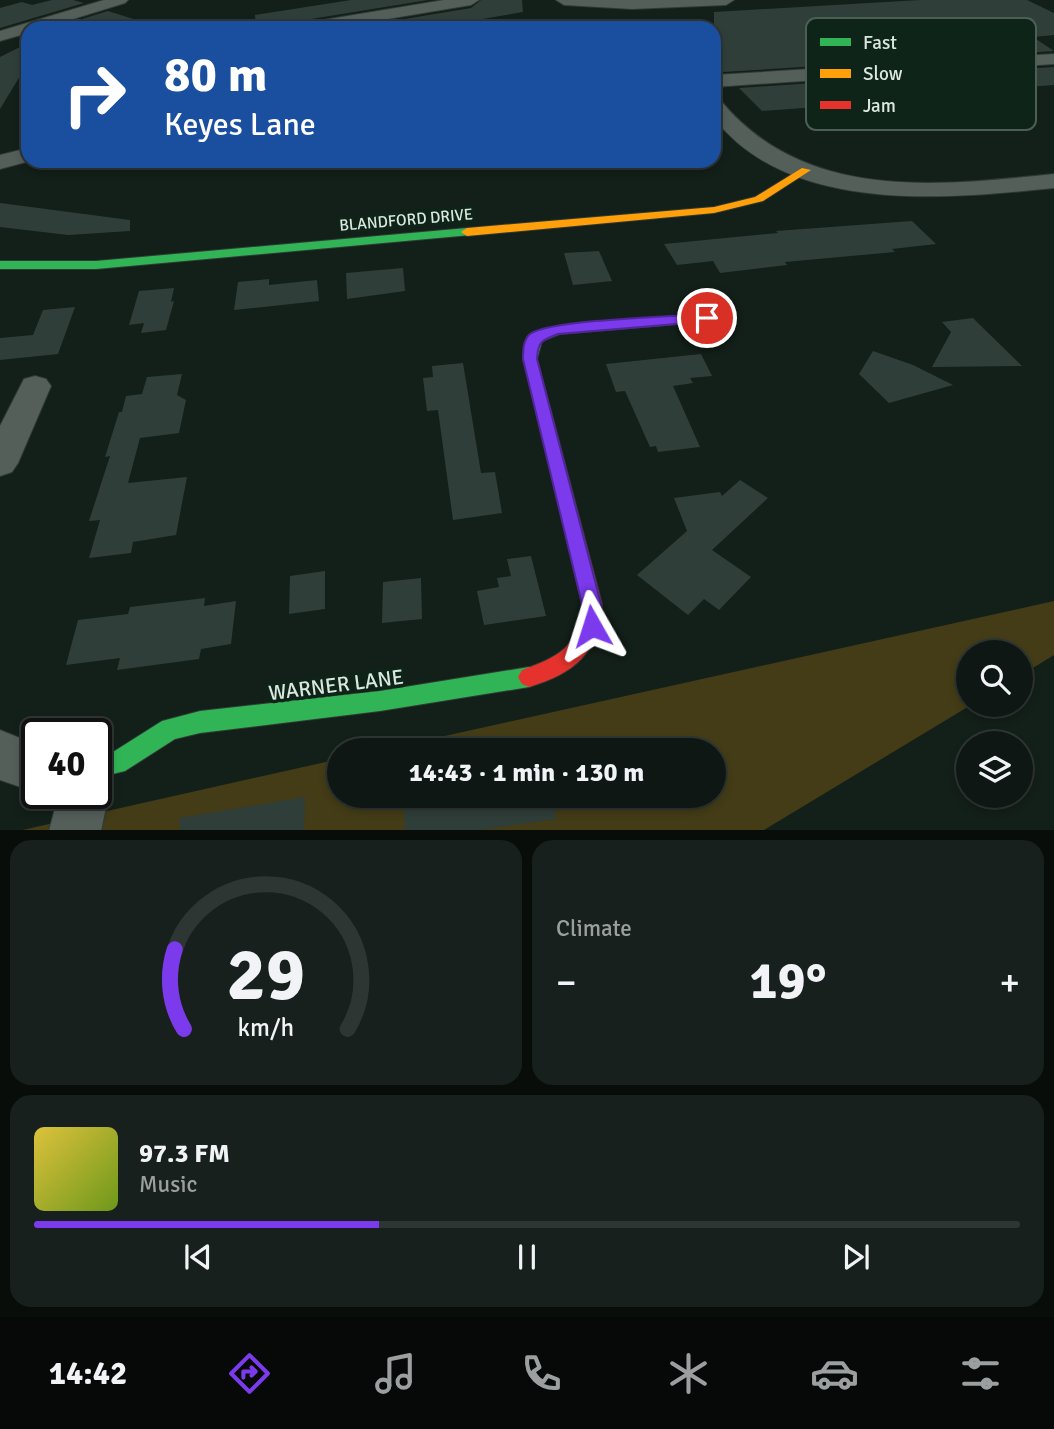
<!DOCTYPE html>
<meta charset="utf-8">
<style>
:root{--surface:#0e1713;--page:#17201c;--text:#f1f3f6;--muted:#9b9fa0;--line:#2e3633;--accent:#7c3aed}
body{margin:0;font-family:Signika,sans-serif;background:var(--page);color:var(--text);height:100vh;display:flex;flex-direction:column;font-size:26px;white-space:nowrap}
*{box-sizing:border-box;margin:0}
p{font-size:23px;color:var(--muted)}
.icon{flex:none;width:38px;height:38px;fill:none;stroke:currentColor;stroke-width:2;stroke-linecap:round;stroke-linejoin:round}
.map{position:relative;height:830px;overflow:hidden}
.side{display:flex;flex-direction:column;gap:10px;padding:10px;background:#080d0a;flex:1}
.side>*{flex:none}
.guide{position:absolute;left:21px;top:21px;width:700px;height:147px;border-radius:21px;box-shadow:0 4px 10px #0003,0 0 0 2px var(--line);background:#1a4fa0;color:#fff;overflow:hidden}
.controls{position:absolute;left:956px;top:640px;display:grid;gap:14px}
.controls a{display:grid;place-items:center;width:77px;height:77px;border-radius:50%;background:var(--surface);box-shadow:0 4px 10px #0003,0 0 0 2px var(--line);font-size:35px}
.speed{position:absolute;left:21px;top:718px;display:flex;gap:14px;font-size:35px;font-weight:700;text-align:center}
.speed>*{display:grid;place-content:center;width:91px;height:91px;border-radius:50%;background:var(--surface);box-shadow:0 4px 10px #0003,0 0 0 2px var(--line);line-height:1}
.speed .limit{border:4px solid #111;border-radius:10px;background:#fff;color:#111}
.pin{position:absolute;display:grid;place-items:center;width:60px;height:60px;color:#fff;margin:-30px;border:4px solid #fff;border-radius:50%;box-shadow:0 2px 7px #0007}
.me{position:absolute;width:77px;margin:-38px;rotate:354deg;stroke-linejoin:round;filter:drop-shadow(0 0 5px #0008)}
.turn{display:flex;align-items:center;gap:24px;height:147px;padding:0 28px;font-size:32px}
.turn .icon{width:91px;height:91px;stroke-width:2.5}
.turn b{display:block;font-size:49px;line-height:60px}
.big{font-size:52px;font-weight:800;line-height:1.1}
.side .widget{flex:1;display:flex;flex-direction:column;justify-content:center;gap:10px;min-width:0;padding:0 24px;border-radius:21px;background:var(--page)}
.side .dial{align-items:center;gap:0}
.dial svg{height:182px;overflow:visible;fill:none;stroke:var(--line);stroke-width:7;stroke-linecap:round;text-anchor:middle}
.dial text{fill:var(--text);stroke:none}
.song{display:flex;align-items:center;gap:21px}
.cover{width:84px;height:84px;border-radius:10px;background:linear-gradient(135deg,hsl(50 70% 55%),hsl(80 70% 35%))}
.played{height:7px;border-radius:4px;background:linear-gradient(90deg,var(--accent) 35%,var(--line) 35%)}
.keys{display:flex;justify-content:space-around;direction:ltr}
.heat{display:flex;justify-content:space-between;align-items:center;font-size:38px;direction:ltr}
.side .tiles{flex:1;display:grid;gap:10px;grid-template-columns:1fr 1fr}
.widget:last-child{grid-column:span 2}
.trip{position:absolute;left:327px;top:738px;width:399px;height:70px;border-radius:35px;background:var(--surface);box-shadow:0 4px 10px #0003,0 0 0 2px var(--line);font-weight:800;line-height:70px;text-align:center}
.tab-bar{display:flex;height:112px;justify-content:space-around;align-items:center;background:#060908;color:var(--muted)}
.tab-bar .icon{width:49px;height:49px}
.tab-bar .on{color:var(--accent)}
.tab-bar b{font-size:32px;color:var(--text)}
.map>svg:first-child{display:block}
</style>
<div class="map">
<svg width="1054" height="831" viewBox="0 0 1054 831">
<rect width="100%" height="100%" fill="#131f19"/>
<path fill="#433c16" d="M1054 601V655L1020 676V653H968V705H971L764 830 18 831 339 759 340 796H714V751H377Z"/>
<path fill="#303e3a" d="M52 0H73L84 3 0 28V8L22 2 32 5Z
M351 0H428L305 20 295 28H256L255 15Z
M481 0H522L523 12 431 28H350L471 8Z
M920 0H1027L1054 13V35L1033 37 1054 51 723 72 714 62V12Z
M108 11 146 23 145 28H53Z
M28 43V63L0 109V57Z
M1054 67V85L874 98V103L762 111 739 88Z
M0 203 130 220V231L68 235 0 227Z
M912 221 936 244 892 249 895 252 785 262 787 265 720 273 713 261 677 265 664 244 778 233 776 231Z
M599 251 612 281 573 285 564 253Z
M403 268 405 291 347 299 346 273Z
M269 279V285L317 280 319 301 234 310 238 282Z
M174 288 171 302 174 301 166 330 141 333 144 323 129 325 139 291Z
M75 307 58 354 0 360V338L33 335 43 310Z
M973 318 980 325 1022 366 932 367 951 332 942 322Z
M873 351 913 365 953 385 889 403 859 374Z
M701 354 712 376 690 378 693 383 673 386 700 447 658 452 656 446 650 447 625 391 616 392 606 364Z
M463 363 481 473 495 472 502 513 453 520 438 410 427 411 423 378 433 377 432 366Z
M182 374 177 395 186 400 179 433 140 438 128 483 187 477 176 535 133 542 131 553 89 558 100 520 89 521 110 456 105 457 119 412H122L126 396 142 394 147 377Z
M740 480 768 498 712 550 751 577 719 610 704 599 688 615 637 575 687 531 674 498 720 492 722 496Z
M531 556 546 616 484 625 477 591 499 587 497 578 511 576 507 559Z
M325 571V609L289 614 290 576Z
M421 578 422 619 382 623 383 582Z
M205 598 204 606 236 601 231 644 201 649 199 659 117 670 120 658 66 665 78 620 128 614 130 607Z
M403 796H552L556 819 480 830H405Z
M305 797 304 830H180L179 818Z"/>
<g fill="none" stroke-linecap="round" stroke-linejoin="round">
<defs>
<path id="street" d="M104 0H128L125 3 44 28H28V33L0 41V31Z
M444 0H479L471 5 334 28H297L305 23Z
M556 0H734L726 5 632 9 564 5Z
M1054 54V64L714 87V75Z
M714 99 721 101C805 202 937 186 1054 174V188C946 199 789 215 714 118Z
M28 148V161H30L0 169V155Z
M35 376 46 379 51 386 18 463 12 472 0 476V426L24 379Z
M0 730 37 745 38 793 0 780Z
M96 773 102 775 109 793 101 831H49L59 793H96Z"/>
<path id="fast" d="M467 228 471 229V235L96 269H0V261H96Z
M707 314 714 318 712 321 560 334 542 341 537 359 566 468 564 472H552L523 359 531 336 557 326Z
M529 667 536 670 540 677 536 684 529 687 380 711 200 733 175 739 125 771 96 778V755L113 752 162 721 200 711 380 691Z"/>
<path id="slow" d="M802 168 811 170 763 201 714 213 467 236 461 232 467 228 714 207 755 197Z"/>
<path id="jam" d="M558 462 564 464 566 468 602 604C598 654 575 673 529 687L522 684 518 677 522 670C560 656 578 648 582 604L550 468 552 464Z"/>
</defs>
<use href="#street" stroke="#303935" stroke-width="2"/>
<use href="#fast" stroke="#303935" stroke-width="2"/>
<use href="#slow" stroke="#303935" stroke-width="2"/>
<use href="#jam" stroke="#303935" stroke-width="2"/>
<use href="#street" fill="#555f5a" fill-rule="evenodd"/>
<use href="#fast" fill="#30b455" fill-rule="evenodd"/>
<use href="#slow" fill="#ff9f0a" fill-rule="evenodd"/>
<use href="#jam" fill="#e5322d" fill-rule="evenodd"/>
</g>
<path fill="#7c3aed" stroke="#51269a" stroke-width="2" d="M707 314 712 315V321L558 334C542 340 538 341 537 359L601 604 602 626 599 632 592 635 585 632 582 626V604L523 359C523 351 523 340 530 334 548 320 677 316 707 314Z"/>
<g text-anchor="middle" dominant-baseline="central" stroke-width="7" stroke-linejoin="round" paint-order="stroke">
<g font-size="16" fill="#dae8e0" stroke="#0e2419">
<text transform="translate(406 220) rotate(-5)">BLANDFORD DRIVE</text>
</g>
<g font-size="21" fill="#dae8e0" stroke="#0e2419">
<text transform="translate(336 685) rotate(-7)">WARNER LANE</text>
</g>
</g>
<rect x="806" y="18" width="230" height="112" rx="10" fill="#0e2419" stroke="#4b5f55" stroke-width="2"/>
<rect x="820" y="38" width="31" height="8" fill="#30b455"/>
<rect x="820" y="69" width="31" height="9" fill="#ff9f0a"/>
<rect x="820" y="101" width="31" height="8" fill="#e5322d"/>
<g font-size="19" fill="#dae8e0">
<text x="863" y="49">Fast</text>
<text x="863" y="80">Slow</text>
<text x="863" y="112">Jam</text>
</g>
</svg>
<div class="controls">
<a><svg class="icon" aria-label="search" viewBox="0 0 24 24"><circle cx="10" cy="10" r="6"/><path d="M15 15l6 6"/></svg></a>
<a><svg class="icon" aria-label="layers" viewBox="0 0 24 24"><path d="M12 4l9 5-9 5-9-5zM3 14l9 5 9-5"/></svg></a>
</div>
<div class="speed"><div class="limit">40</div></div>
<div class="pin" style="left:707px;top:318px;background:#d93025"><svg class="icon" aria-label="arrive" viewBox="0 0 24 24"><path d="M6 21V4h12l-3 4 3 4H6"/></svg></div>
<svg class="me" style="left:592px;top:626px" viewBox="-20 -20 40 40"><path d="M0-17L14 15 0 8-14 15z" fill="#7c3aed" stroke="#fff" stroke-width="4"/></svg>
<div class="trip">14:43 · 1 min · 130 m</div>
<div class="guide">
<div class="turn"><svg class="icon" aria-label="right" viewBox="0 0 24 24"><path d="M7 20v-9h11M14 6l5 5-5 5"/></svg><div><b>80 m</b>Keyes Lane</div></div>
</div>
</div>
<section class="side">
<div class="tiles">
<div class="widget dial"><svg viewBox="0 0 100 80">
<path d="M14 69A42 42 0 1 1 86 69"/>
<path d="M14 69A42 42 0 0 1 10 34" stroke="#7c3aed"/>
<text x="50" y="56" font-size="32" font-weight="700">29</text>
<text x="50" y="72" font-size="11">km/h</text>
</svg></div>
<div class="widget"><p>Climate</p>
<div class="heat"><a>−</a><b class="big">19°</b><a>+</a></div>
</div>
<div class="widget">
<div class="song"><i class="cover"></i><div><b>97.3 FM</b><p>Music</p></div></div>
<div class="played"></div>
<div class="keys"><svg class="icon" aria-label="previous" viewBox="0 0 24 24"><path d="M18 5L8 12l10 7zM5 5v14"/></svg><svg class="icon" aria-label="pause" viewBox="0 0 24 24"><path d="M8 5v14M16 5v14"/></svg><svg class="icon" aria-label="next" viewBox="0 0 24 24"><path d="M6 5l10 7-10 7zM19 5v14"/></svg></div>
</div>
</div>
</section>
<nav class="tab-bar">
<b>14:42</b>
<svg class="icon on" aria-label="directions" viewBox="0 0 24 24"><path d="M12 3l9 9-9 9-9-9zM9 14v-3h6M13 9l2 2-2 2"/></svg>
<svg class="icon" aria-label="music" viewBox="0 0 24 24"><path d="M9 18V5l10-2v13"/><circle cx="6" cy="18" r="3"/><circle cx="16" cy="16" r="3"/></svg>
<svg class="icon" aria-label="phone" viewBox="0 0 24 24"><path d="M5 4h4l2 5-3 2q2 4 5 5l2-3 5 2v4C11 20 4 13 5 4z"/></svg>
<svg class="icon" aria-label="climate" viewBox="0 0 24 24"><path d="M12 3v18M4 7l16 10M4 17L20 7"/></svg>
<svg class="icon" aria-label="car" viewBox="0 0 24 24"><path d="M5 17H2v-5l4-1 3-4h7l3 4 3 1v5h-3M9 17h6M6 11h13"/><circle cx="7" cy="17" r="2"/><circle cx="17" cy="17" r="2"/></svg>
<svg class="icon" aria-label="filters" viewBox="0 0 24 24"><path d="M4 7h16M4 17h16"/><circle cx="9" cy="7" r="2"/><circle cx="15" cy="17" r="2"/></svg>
</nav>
